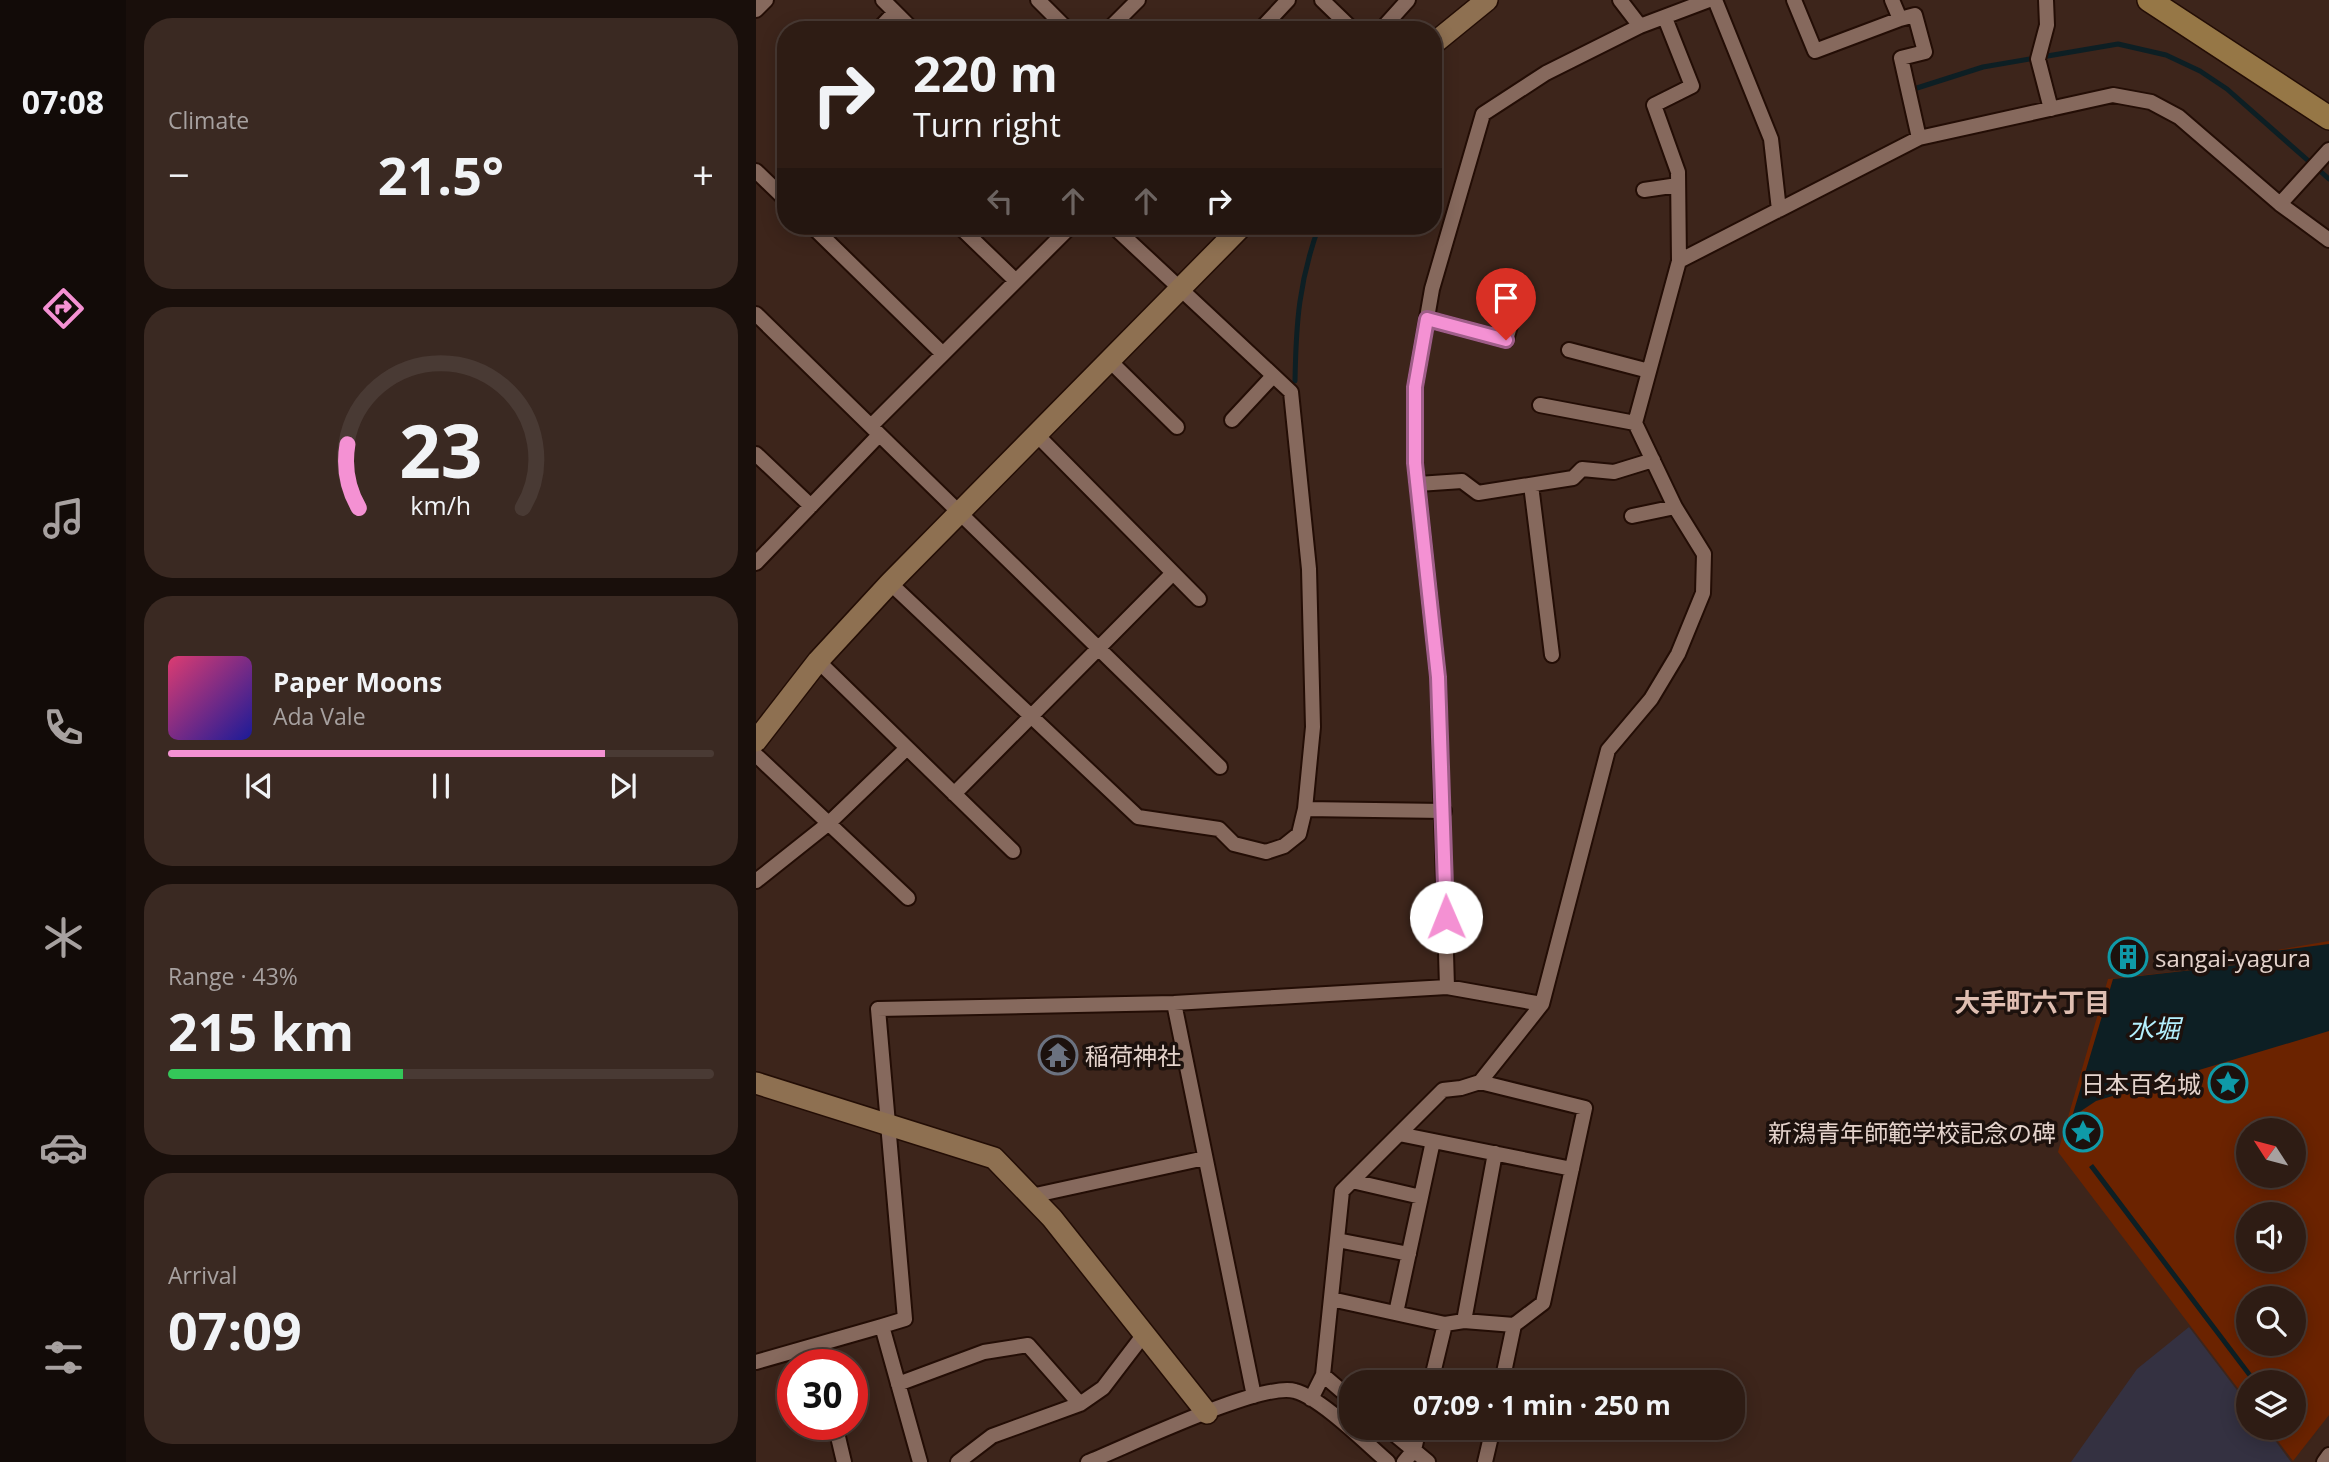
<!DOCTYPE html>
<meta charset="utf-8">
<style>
:root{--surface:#2e1c14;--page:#3a2922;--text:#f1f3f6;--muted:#a7a1a0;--line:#493a34;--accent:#f491d3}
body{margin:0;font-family:"Open Sans","Noto Sans JP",sans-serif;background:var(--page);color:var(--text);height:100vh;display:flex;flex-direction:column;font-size:26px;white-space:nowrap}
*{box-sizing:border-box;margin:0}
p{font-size:23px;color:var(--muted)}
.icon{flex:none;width:38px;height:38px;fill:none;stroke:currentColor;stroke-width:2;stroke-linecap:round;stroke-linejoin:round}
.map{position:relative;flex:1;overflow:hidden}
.side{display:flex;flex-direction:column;gap:18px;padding:18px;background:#190f0b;width:630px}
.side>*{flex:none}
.guide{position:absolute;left:21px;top:21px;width:665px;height:214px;border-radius:28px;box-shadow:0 4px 18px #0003,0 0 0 2px var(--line);background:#2e1c14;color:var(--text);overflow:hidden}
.needle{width:46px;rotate:306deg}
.controls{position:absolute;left:1480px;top:1118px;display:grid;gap:14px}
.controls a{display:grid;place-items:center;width:70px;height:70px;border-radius:50%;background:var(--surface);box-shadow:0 4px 18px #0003,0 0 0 2px var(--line);font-size:35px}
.speed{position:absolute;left:21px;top:1349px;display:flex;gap:14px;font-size:35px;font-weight:700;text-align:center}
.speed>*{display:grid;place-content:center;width:91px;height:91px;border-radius:50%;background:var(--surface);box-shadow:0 4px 18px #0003,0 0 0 2px var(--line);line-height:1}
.speed .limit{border:10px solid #d22;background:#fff;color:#111}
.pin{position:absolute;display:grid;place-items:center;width:60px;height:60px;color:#fff;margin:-72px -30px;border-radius:50% 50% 50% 0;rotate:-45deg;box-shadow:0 0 7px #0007}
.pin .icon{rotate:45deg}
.me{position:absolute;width:77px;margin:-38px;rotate:359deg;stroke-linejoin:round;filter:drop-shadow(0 0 5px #0008)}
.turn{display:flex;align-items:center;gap:24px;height:147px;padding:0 21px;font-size:32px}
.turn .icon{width:91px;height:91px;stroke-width:2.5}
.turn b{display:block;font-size:49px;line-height:60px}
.lanes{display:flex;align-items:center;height:66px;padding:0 21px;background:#0003;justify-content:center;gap:35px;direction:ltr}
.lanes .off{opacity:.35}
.big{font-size:52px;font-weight:700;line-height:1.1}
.side .tile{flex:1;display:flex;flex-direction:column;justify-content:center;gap:10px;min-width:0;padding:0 24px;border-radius:28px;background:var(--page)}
.side .dial{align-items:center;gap:0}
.dial svg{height:182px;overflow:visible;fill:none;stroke:var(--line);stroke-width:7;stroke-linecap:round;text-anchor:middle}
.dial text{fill:var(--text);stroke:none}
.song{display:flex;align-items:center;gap:21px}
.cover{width:84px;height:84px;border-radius:10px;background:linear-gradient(135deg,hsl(340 70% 55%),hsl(240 70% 35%))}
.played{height:7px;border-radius:4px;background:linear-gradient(90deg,var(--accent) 80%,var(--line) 80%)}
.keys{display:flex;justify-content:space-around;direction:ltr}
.heat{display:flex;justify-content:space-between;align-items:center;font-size:38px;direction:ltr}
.charge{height:10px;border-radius:5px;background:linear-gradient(90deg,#34c759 43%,var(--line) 0)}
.trip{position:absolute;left:583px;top:1370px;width:406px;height:70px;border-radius:28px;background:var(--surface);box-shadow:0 4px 18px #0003,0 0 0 2px var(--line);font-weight:700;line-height:70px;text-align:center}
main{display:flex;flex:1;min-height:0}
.tab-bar{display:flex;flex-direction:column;width:126px;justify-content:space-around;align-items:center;background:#120b08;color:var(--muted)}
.tab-bar .icon{width:49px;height:49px}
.tab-bar .on{color:var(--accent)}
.tab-bar b{font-size:32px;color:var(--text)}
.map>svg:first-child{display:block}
</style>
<main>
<nav class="tab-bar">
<b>07:08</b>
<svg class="icon on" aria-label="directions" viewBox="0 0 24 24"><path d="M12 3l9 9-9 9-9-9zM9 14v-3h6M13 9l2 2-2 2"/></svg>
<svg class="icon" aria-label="music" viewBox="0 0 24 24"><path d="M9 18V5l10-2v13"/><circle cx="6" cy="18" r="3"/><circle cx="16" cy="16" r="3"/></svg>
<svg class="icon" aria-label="phone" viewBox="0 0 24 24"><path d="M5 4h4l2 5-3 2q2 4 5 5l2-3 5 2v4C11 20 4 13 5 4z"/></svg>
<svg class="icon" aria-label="climate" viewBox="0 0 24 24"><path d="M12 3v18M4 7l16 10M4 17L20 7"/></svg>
<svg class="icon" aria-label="car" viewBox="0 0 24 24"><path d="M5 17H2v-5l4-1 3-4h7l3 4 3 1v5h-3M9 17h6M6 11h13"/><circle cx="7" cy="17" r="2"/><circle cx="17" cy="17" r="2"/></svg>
<svg class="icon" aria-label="filters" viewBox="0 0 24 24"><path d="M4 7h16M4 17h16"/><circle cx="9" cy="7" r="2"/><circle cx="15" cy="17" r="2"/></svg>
</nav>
<section class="side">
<div class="tile"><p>Climate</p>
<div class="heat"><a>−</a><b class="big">21.5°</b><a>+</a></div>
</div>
<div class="tile dial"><svg viewBox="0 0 100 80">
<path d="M14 69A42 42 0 1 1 86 69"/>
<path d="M14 69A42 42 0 0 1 9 41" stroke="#f491d3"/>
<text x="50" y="56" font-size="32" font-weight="700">23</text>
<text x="50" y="72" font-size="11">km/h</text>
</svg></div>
<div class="tile">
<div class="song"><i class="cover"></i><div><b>Paper Moons</b><p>Ada Vale</p></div></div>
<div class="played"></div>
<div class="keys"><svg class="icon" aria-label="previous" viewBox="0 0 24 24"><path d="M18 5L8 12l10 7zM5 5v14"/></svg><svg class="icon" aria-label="pause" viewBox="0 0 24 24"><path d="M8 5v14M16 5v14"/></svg><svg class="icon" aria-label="next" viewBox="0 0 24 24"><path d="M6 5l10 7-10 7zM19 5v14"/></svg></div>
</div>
<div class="tile"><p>Range · 43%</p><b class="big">215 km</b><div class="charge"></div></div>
<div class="tile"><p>Arrival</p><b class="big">07:09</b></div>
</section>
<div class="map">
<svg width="1573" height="1462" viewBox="0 0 1573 1462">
<rect width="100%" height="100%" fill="#3d251b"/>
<path fill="#343141" d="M1433 1327 1493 1406V1428H1510L1535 1462H1315L1381 1369Z"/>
<path fill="#6b2300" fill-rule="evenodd" d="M1573 941V1415L1537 1461 1512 1428H1538V1382H1493V1403L1302 1152 1352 979 1507 962 1510 952ZM1493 1130H1538V1176H1493ZM1493 1214H1538V1260H1493ZM1493 1298H1538V1344H1493Z"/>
<path fill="#0d1f24" d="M1573 944V1031L1340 1101 1316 1117 1357 979 1507 962 1511 952Z
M1337 1164 1347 1177 1502 1382H1496L1333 1167Z"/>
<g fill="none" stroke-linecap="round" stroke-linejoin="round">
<path stroke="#0d1f24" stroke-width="5" d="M1161 88 1227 67 1362 44 1410 55 1444 71 1471 89 1573 179
M539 381C540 322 543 281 563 226"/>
<defs>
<path id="street" d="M127 0 157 30
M282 0 312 30
M566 0 597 30
M864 0 884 26
M959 0 1015 139 1023 210
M1038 0 1059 51 1144 19
M1136 0 1144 19 1159 15 1169 52 1145 58 1163 138
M1290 0 1291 25 1282 59 1295 109
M0 10 10 0
M909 18 936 86 898 105 922 172 923 261
M122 30 139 12
M352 30 382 0
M504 30 532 0
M625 30 652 0
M0 171 30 200
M888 190 922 185
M1524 204 1573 150
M56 226 187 354
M203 226 260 281
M0 314 464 767
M671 319 750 340 764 291
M813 350 893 371
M353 360 421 427
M784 405 879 423
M476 420 517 376
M115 426 315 226
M280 434 443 599
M0 454 55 506
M662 484 706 481 722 493 817 478 826 469 858 472 897 460
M775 485 796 655
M876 516 919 507
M0 563 123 435
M134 583 382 817 463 829 478 844 510 852 528 846 543 834 549 809 557 727 553 569 535 392 357 226
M62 661 257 851
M0 755 152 898
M198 794 417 573
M549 809 688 811
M0 881 73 823 151 748
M691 987 682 677 659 462V387L676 289 727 114 790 73 884 26 953 0
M418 1003 498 1396
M724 1082 829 1108 787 1303 758 1325 746 1382
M643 1134 816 1169
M596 1181 665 1197
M275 1196 449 1158
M581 1240 653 1254
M575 1299 689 1324 708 1321 758 1325
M640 1313 677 1141
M708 1321 739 1153
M58 1346 63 1365
M0 1362 126 1326
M567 1375 595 1399
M675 1382 689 1324
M142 1384 228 1352 272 1345 324 1404
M555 1399 567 1375 586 1191 687 1090 705 1088 724 1082 786 1004 852 750 895 699 922 654 947 593 948 554 919 507 879 423 923 261 1163 138 1357 95 1395 102 1423 117 1524 204 1573 240
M79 1424 88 1462
M631 1428 672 1462
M164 1462 126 1326 149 1319 122 1009 418 1003 691 987 786 1004
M202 1462 236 1436 324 1404 347 1388 389 1333
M332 1462C370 1447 506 1381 539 1391 565 1398 610 1443 632 1462
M648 1462 658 1450 663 1428
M729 1462 737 1428
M1568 1462 1573 1455"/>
<path id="secondary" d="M677 44 731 0
M0 741 62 661 134 583 486 226
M0 1083 238 1158 296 1218 451 1413"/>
<path id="primary" d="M1393 0 1573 118"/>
</defs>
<use href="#street" stroke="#230d05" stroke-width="18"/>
<use href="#secondary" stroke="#230d05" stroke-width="24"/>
<use href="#primary" stroke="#230d05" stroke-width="26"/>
<use href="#street" stroke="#86695d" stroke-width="14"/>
<use href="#secondary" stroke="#8e7051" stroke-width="21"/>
<use href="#primary" stroke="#967746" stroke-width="23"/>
</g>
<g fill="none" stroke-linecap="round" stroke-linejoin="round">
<defs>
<path id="route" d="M690 917 682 677 659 463V387L671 319 750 340"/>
</defs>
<use href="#route" stroke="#9f5e89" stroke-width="18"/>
<use href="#route" stroke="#f491d3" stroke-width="12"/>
</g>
<defs>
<symbol id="building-ring" viewBox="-11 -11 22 22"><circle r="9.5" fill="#1c110d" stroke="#0f9aa8" stroke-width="1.5"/><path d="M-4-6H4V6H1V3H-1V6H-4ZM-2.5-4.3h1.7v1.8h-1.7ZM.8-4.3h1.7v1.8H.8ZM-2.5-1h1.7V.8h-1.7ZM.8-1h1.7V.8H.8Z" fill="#0f9aa8"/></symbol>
<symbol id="temple-ring" viewBox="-11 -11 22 22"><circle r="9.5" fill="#1c110d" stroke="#6b7280" stroke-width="1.5"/><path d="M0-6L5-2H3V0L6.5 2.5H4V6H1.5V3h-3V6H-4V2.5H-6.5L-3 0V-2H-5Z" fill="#6b7280"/></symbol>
<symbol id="sight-ring" viewBox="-11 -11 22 22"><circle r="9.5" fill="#1c110d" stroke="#0f9aa8" stroke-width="1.5"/><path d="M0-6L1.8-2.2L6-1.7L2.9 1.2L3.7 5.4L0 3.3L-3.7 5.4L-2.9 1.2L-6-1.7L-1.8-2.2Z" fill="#0f9aa8"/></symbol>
</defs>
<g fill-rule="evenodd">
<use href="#building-ring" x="1350" y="935" width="44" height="44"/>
<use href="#temple-ring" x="280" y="1033" width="44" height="44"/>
<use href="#sight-ring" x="1450" y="1061" width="44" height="44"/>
<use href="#sight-ring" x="1305" y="1110" width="44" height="44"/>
</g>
<g text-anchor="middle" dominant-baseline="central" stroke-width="7" stroke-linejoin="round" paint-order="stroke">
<g font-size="24" fill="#e4d3cc" stroke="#1c110d" text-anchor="start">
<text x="1399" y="957">sangai-yagura</text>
<text x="329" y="1055">稲荷神社</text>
<text x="1445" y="1083" text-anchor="end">日本百名城</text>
<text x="1300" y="1132" text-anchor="end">新潟青年師範学校記念の碑</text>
</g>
<g font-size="26" font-weight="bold" fill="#dfbeb1" stroke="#1c110d">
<text x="1276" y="1002">大手町六丁目</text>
</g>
<g font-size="26" font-style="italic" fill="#b4f0fe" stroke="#1c110d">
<text x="1398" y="1028">水堀</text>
</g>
</g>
</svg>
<div class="controls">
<a><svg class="needle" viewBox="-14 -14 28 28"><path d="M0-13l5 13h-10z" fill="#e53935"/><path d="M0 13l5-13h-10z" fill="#a7a1a0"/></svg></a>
<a><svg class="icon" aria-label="sound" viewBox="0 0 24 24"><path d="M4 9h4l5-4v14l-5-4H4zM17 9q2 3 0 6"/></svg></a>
<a><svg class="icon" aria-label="search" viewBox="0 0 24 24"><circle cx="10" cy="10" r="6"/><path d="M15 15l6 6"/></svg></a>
<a><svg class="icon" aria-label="layers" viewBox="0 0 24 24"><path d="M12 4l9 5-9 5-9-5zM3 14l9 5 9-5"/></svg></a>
</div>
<div class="speed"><div class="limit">30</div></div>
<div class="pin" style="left:750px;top:340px;background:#d93025"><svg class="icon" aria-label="arrive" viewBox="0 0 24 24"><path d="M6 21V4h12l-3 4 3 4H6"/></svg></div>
<svg class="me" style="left:690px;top:917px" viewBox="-20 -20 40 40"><circle r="19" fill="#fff"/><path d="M0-13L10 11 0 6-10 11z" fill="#f491d3"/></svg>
<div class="trip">07:09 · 1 min · 250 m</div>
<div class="guide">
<div class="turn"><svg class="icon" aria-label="right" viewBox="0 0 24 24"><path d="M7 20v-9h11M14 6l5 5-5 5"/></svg><div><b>220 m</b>Turn right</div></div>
<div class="lanes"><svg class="icon off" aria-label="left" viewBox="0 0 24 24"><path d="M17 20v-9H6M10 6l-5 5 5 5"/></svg><svg class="icon off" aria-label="ahead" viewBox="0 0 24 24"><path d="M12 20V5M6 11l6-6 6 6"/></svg><svg class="icon off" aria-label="ahead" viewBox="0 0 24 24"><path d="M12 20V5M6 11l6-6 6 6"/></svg><svg class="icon" aria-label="right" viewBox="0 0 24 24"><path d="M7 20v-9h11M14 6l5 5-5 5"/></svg></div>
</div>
</div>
</main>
